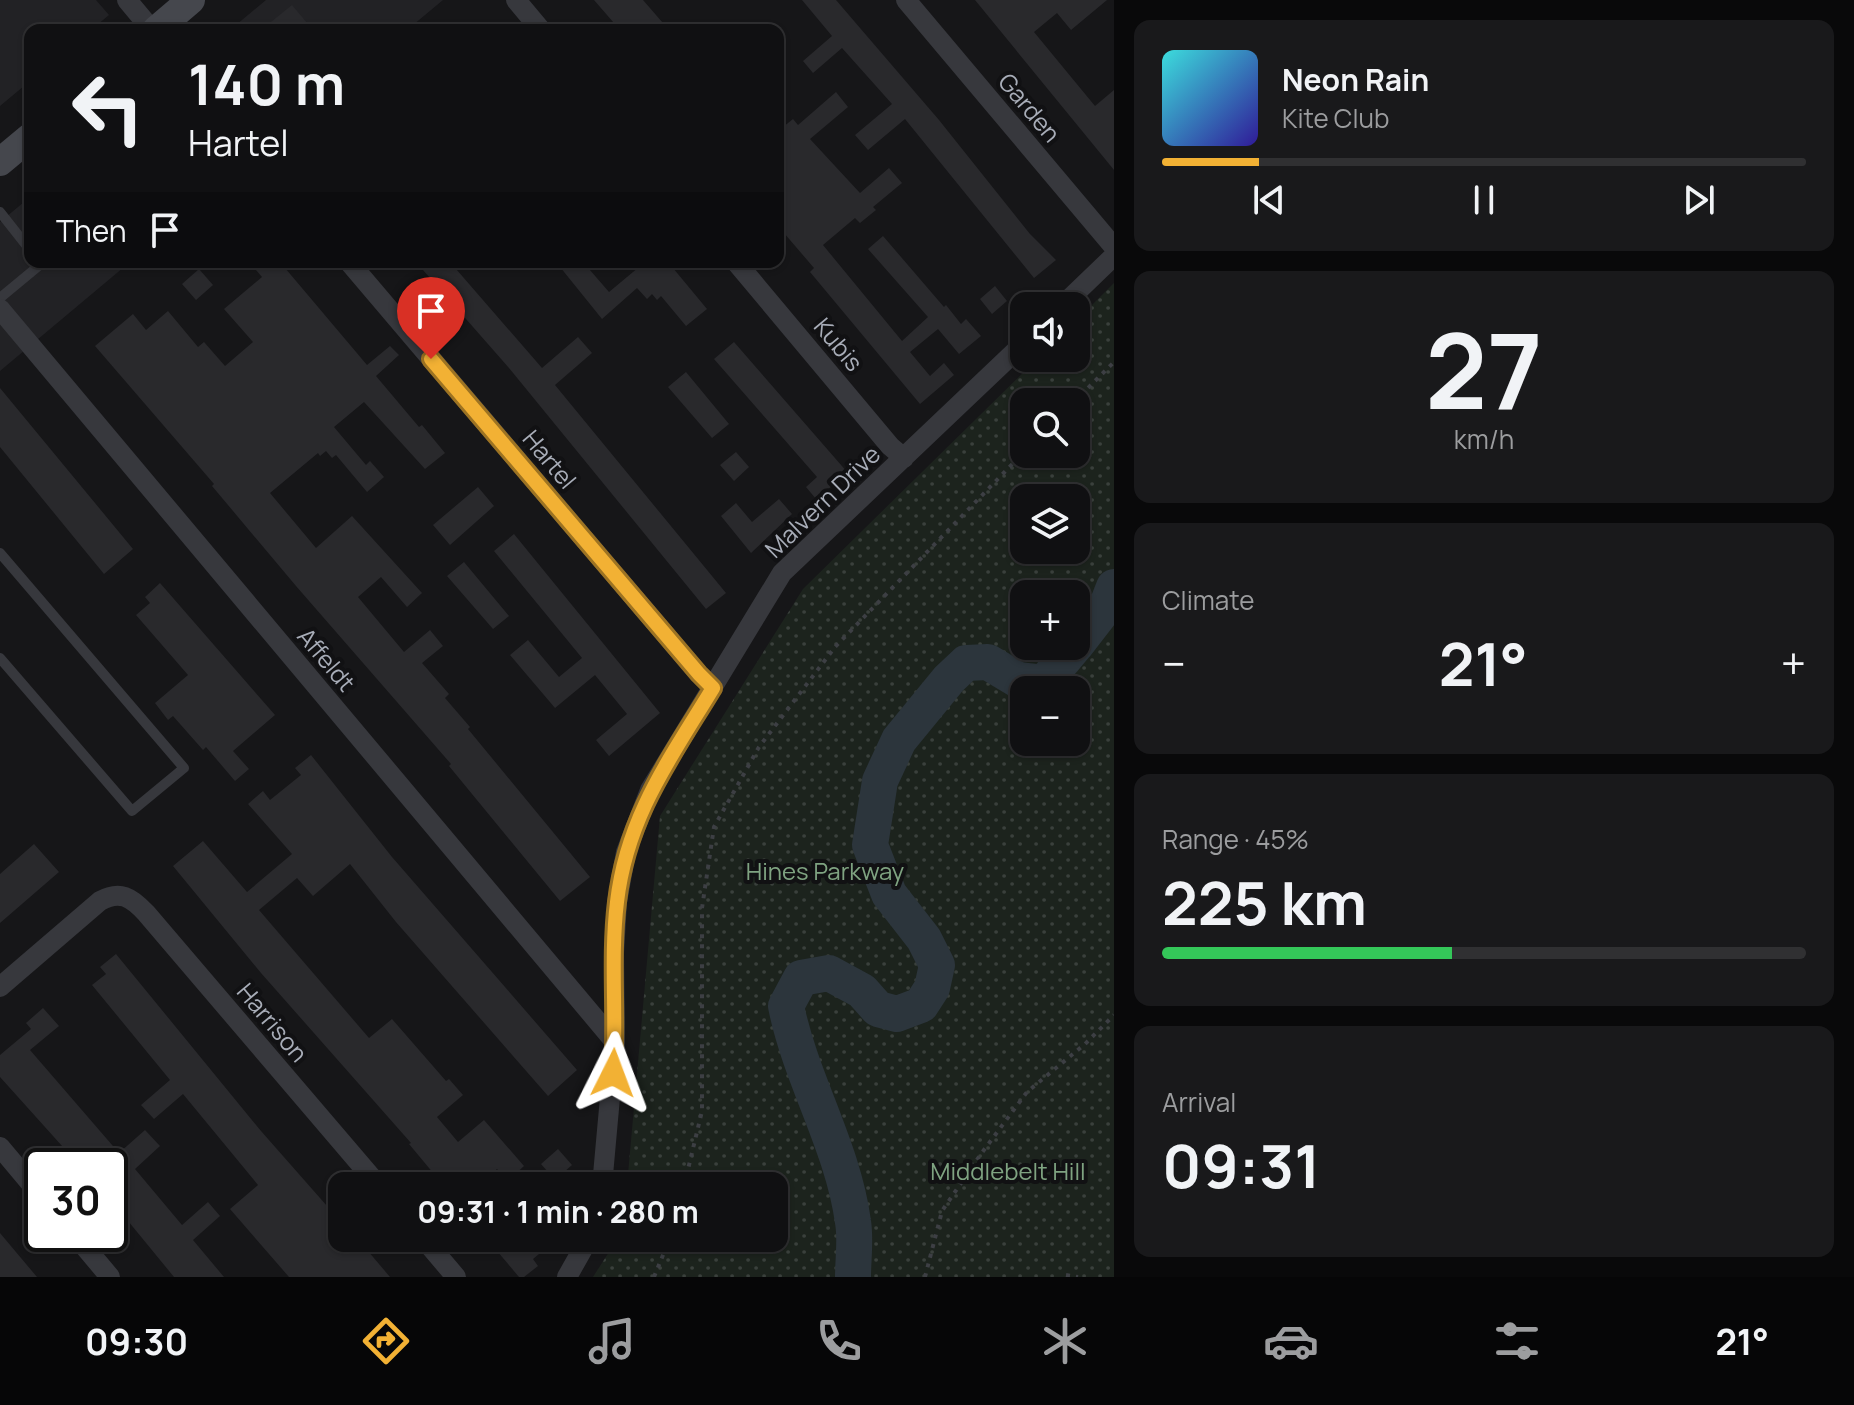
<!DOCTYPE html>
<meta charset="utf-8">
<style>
:root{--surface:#101012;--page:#19191b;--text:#f1f3f6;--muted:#9c9d9f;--line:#303032;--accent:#f2b134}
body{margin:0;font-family:Manrope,sans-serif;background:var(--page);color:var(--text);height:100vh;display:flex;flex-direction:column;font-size:30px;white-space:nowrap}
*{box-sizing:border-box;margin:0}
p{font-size:26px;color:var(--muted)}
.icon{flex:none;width:44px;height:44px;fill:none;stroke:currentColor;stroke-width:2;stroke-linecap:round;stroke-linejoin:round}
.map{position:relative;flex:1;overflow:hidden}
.panel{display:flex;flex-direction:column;gap:20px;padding:20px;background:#09090a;width:740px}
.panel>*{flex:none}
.guide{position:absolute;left:24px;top:24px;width:760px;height:244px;border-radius:16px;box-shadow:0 2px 6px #0004,0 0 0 2px var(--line);background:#101012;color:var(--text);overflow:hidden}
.tools{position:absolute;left:1010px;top:292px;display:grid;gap:16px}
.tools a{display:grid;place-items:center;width:80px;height:80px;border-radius:16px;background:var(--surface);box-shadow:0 2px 6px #0004,0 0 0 2px var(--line);font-size:40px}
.speed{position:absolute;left:24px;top:1148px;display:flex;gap:16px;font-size:40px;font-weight:700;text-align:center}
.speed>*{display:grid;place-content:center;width:104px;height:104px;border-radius:50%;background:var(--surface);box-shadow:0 2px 6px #0004,0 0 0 2px var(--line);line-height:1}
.speed .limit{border:4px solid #111;border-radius:12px;background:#fff;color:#111}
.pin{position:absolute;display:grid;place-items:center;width:68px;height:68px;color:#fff;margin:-82px -34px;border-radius:50% 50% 50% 0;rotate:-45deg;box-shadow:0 0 8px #0007}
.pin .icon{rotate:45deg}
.me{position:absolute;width:88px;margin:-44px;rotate:3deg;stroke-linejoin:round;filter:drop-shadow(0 0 6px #0008)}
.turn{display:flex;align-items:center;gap:28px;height:168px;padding:0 32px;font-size:36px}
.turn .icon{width:104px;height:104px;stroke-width:2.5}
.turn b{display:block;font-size:56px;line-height:68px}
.then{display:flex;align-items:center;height:76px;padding:0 32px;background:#0003;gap:16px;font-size:30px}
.big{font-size:60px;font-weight:700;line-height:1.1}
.panel .tile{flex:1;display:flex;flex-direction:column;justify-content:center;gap:12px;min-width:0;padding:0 28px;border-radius:16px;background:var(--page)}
.panel .dial{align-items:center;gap:0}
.dial b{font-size:104px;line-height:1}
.song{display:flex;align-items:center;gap:24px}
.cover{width:96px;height:96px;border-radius:12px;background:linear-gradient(135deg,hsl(180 70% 55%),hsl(250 70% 35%))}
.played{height:8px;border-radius:4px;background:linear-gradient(90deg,var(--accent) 15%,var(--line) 15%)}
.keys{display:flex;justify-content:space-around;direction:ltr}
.heat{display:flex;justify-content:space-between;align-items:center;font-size:44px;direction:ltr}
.charge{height:12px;border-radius:6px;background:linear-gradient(90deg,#34c759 45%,var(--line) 0)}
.trip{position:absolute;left:328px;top:1172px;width:460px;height:80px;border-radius:16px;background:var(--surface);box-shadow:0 2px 6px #0004,0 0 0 2px var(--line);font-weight:700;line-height:80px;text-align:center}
.tab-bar{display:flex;height:128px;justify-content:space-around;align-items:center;background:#060607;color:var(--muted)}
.tab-bar .icon{width:56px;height:56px}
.tab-bar .on{color:var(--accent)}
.tab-bar b{font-size:36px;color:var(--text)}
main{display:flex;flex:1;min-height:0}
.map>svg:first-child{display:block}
</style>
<main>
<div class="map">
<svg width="1114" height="1277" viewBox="0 0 1114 1277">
<defs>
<pattern id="park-dots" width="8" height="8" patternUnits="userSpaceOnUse" patternTransform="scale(2)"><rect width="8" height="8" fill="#1c231d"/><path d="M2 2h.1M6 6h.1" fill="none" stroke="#3a403c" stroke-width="1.8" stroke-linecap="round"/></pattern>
</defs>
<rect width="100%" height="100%" fill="#161618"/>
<path fill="#222225" d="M0 0H96L109 15 91 30H30V81L0 106Z
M266 0H443L407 30H230Z
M30 197V262H130L0 371V222Z"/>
<path fill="url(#park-dots)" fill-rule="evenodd" d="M1114 283V1277H593L618 1238H774V1186H627L660 816 803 589 1038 358H1076V321ZM1024 402H1076V454H1024ZM1024 498H1076V550H1024ZM1024 594H1076V646H1024ZM1024 690H1076V742H1024Z"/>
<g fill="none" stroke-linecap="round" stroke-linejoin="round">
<path stroke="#2c353c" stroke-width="36" d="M1076 645 1107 605 1114 587
M853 1277C853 1259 856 1239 853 1222 843 1147 801 1080 786 1006L801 978 829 973 862 991 878 1009 897 1014 921 1005 932 988 937 965 924 939 889 894 870 845 880 781 899 740 949 679 966 663 988 662 1018 680 1044 683 1075 646"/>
</g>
<path fill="#29292c" d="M594 0H643L669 30H620Z
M802 0H836L939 120 1030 234 1056 260 1034 278 905 119 868 150 855 135 892 104 842 48 813 73 803 61 832 36Z
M975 0H1107L1071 30 1057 13 1034 32 1095 106 1114 90V170Z
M292 5 313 30H261Z
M836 92 848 107 810 139 860 193 889 168 902 183 873 207 876 210 860 223 855 218 823 245 902 341 928 317 868 249 883 236 944 307 946 305 961 324 966 319 981 336 959 354 938 329 910 352 930 376 944 363 954 375 920 404 810 272 814 268 778 226V131L793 119 798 125Z
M249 262H280L367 365 390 346 399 355 376 376 419 427 422 425 445 453 425 469 364 402 334 427 366 465 370 461 384 477 367 492 336 455 332 458 326 451 320 456 318 453 270 493 316 548 352 516 422 593 407 607 381 577 358 597 404 652 430 630 443 646 422 663 449 694 445 698 470 727 468 729 590 877 560 901 449 766 451 764 296 586 212 486 214 484 95 346 133 314 146 330 168 311 198 347 204 342 225 366 253 342 224 309 262 277Z
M416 262H450L542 368 578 337 592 353 555 385 726 593 706 609 509 368Z
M556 262H583L609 292 645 262H668L707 309 686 326 661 296 657 300 652 294 647 299 637 288 602 319Z
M199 269 213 285 196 300 182 284Z
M995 286 1007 301 992 314 980 299Z
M734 342 848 473 816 499 806 487 817 477 714 359Z
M686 372 729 424 712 438 668 387Z
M0 388 133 549 104 574 0 447Z
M736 452 749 467 734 481 720 465Z
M478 487 494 506 450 545 433 525Z
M779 499 792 514 751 553 721 516 736 503 752 522Z
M514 534 660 713 609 756 596 740 627 714 595 675 555 708 510 655 528 640 559 677 582 658 494 551Z
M464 562 509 616 493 629 447 576Z
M160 583 275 715 233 751 249 769 235 781 206 747 203 750 173 716 168 720 155 703 188 675 136 615 150 603 145 597Z
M311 755 392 857 577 1070 548 1096 396 922 350 864 313 896 297 878 259 910 369 1038 392 1019 446 1081 449 1079 463 1095 437 1117 458 1142 484 1120 524 1166 508 1181 497 1169 478 1186H444L409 1144 411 1143 261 973 173 866 203 841 247 892 292 854 248 804 263 791 270 800 301 775 295 768Z
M34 844 59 872 0 923V874Z
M116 954 261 1131 342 1223V1238H357L390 1277H289L230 1209 258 1185 183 1094 154 1119 141 1105 170 1080 92 985 106 974 100 967Z
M43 1008 59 1026 30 1050 119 1153 145 1130 160 1146 135 1169 182 1225 208 1202 220 1216 193 1240 224 1277H174L110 1199V1166H80L0 1077V1055L31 1029 26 1023Z
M558 1149 572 1165 555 1180 541 1164Z
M0 1233 37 1277H0Z
M486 1238H536L545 1249 533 1259 538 1266 524 1277H519Z"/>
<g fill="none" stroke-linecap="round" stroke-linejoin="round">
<path stroke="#3d3f44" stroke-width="4" stroke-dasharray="4 6" stroke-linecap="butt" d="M1074 402 1114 362
M684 1186 702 1111V908L714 827 759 747 835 647 1024 452
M1066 1275 1078 1277
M654 1277 670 1238
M925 1277 942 1211 981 1154 1027 1092 1085 1044 1114 1015"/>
<path stroke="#37383d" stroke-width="10" d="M0 212 30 250
M0 298 41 264 40 262
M0 553 184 768 132 811 0 658"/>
<path stroke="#37383d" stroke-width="20" d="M127 0 152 30
M516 0 541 30
M906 0 1114 247
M349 262 699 674 713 688
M736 262 890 446 904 458
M1062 306 1114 256
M0 309 615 1042
M0 987 100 901C120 890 131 897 146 913L379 1186
M0 1147 42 1197
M602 1186 615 1042 614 953 617 902 626 852 650 790 782 573 1024 343
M74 1234 110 1277
M423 1238 456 1277
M567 1277 589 1238"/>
<path stroke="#45474d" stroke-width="28" d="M156 30 191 0
M0 162 30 137"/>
</g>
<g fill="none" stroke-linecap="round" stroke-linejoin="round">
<defs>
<path id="route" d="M431 359 699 674 713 688C670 759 627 816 617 902 610 959 617 1016 613 1073"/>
</defs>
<use href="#route" stroke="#9d7322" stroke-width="20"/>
<use href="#route" stroke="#f2b134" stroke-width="14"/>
</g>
<g text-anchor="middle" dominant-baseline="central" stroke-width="8" stroke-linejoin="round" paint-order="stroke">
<g font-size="24" fill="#a8adb8" stroke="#111113">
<text transform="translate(1030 107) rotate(50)">Garden</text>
<text transform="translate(839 344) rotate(50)">Kubis</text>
<text transform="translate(550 459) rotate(50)">Hartel</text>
<text transform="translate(822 501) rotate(-44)">Malvern Drive</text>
<text transform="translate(327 659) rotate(50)">Affeldt</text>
<text transform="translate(273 1022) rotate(50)">Harrison</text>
</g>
<g font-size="24" fill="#7fa381" stroke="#111113">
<text x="825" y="870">Hines Parkway</text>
<text x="1008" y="1170">Middlebelt Hill</text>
</g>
</g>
</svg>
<div class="tools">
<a><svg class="icon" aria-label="sound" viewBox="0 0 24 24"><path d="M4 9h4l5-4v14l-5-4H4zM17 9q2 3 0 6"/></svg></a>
<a><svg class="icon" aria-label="search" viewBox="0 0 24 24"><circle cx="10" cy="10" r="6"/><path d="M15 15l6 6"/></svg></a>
<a><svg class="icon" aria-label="layers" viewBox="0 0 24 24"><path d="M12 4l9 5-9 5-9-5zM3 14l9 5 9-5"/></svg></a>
<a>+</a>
<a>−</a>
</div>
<div class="speed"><div class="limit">30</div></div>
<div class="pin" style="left:431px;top:359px;background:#d93025"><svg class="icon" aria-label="arrive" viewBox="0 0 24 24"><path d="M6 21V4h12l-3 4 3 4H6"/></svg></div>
<svg class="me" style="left:613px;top:1073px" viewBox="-20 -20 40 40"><path d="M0-17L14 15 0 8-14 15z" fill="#f2b134" stroke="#fff" stroke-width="4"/></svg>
<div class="trip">09:31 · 1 min · 280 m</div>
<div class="guide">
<div class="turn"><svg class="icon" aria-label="left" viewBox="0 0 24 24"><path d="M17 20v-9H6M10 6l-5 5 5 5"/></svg><div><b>140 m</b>Hartel</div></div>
<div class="then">Then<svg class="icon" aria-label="arrive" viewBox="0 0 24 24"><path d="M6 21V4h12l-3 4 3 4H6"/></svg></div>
</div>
</div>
<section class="panel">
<div class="tile">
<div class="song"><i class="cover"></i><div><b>Neon Rain</b><p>Kite Club</p></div></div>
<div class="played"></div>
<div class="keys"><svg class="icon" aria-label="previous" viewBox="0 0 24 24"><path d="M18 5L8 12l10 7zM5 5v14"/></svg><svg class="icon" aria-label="pause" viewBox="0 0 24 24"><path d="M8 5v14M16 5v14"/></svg><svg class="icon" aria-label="next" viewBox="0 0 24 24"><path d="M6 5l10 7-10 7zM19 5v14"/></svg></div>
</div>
<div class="tile dial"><b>27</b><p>km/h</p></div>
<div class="tile"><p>Climate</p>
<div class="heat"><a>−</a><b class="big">21°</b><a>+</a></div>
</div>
<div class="tile"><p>Range · 45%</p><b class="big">225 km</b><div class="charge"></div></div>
<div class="tile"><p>Arrival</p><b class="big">09:31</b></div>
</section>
</main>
<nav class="tab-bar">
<b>09:30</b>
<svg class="icon on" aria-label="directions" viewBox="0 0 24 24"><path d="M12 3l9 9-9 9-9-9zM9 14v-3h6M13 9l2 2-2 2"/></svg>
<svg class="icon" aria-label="music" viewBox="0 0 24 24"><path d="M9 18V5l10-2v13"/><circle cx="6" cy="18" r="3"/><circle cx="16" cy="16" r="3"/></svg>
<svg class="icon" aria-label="phone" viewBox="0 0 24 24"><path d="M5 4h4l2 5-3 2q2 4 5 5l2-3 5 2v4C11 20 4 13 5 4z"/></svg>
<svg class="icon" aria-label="climate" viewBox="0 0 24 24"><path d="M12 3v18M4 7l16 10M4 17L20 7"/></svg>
<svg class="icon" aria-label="car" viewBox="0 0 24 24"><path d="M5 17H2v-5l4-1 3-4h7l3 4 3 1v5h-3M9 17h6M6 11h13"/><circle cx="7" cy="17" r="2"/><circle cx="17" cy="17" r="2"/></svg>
<svg class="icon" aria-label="filters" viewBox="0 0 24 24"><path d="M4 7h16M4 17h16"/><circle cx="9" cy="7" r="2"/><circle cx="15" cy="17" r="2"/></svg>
<b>21°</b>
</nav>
